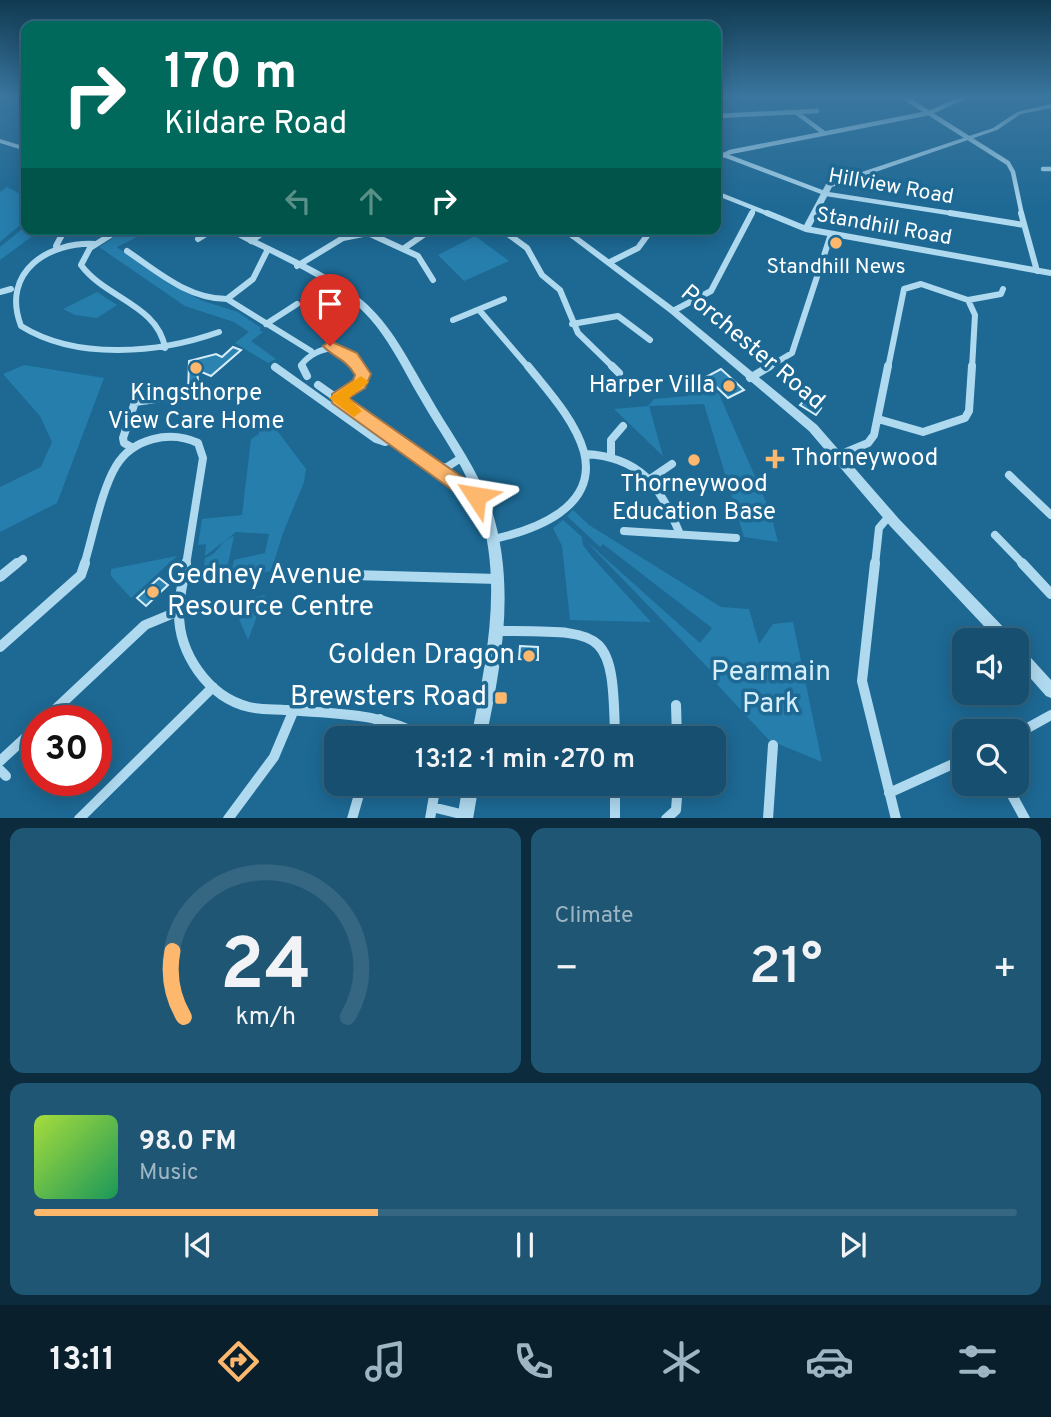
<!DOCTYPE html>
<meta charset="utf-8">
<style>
:root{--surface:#164f6f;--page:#1f5674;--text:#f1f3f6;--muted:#9eb5c3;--line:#356682;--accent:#feb86e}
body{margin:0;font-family:Overpass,sans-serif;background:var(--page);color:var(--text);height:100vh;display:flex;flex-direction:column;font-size:26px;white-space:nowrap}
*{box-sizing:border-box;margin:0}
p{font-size:23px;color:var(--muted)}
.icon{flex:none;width:38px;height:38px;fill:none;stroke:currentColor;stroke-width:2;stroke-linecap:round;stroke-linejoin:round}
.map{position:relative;height:818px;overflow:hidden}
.sheet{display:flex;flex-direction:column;gap:10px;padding:10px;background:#0c2b3d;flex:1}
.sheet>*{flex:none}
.guide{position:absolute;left:21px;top:21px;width:700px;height:214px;border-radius:14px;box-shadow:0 4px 18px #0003,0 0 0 2px var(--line);background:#00695c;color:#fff;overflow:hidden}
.controls{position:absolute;left:952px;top:628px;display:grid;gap:14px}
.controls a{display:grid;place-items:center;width:77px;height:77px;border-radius:14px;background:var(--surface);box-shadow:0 4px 18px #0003,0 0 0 2px var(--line);font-size:35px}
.speed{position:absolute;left:21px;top:705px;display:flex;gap:14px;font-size:35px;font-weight:700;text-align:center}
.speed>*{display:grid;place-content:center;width:91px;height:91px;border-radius:50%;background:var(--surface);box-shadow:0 4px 18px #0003,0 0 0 2px var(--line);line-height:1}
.speed .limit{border:10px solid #d22;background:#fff;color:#111}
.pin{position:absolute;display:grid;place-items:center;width:60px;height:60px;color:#fff;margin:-72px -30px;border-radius:50% 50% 50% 0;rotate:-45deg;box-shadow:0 0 7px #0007}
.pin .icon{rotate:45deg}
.me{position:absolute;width:77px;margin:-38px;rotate:303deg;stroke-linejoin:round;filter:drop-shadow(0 0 5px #0008)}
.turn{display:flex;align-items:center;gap:24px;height:147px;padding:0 28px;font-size:32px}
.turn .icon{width:91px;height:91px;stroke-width:2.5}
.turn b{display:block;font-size:49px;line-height:60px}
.lanes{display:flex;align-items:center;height:66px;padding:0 28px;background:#0003;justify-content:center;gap:35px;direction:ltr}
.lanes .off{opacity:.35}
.big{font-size:52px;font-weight:600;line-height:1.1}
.sheet .card{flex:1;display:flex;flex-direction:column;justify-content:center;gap:10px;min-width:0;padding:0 24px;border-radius:14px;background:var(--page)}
.sheet .dial{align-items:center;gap:0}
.dial svg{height:182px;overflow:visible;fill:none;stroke:var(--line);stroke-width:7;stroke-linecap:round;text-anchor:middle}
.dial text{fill:var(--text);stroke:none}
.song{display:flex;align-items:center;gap:21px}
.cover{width:84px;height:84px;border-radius:10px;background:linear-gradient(135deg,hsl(80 70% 55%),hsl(150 70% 35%))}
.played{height:7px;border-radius:4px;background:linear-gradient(90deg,var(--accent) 35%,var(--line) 35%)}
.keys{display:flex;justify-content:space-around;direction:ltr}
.heat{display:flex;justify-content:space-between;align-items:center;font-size:38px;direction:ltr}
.sheet .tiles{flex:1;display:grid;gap:10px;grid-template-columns:1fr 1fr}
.card:last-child{grid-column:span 2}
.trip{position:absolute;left:324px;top:726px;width:402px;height:70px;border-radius:14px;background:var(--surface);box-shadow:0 4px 18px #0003,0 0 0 2px var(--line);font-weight:600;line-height:70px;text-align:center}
.tabs{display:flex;height:112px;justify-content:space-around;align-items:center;background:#09202c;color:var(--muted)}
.tabs .icon{width:49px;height:49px}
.tabs .selected{color:var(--accent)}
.tabs b{font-size:32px;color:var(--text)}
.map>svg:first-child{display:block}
</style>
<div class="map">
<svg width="1051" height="819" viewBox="0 0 1051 819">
<rect width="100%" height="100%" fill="#1d6994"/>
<path fill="#267ead" d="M7 187 26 197V220L0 242V192Z
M26 226V229H42L0 260V247Z
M127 229H166L148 237 143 234 117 247 171 285 203 301 238 312 261 328 259 330 263 332 251 341 276 359 268 363 235 343 249 332 234 322 185 306 99 247Z
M475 236 509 261 464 281 438 255Z
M97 292 117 305 97 318 75 315 63 309Z
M24 365 104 378 57 503 0 532V487L41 467 52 442 40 416 3 374Z
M694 377 719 394 770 511 778 542 744 537 704 404 649 406 663 456 614 409 648 406 654 399 688 396Z
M269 420 306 469 304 482 283 533 271 571 230 579 234 560 265 553 269 534 236 532 205 556 206 544 198 545 202 519 242 515 251 439 259 434V424Z
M573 510 589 525 721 607 749 609 759 644 773 624 793 622 822 762 769 740 713 680 717 677 586 541 700 643 712 628 603 544 600 547 567 516Z
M563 520 582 537 583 545 592 557 651 622 570 620 562 546 553 528Z
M234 536 227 568 203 574 205 558C218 555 221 539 234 536Z
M177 556 131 598 111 576V569Z
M265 595 248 640 232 602Z"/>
<path fill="#2c83b2" stroke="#d6eefa" stroke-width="2" d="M233 347 241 350 211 376 197 370 199 391 188 394 189 361 216 354 222 357Z
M721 369 744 390 728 398 706 377Z
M811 393 820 398 815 405 821 408 816 415 800 405Z
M159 578 168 585 146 606 137 598Z
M520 646 538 647V660L519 659Z"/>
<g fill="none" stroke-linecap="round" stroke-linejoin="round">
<path stroke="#afd9ef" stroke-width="4.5" d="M716 96H728
M843 96 852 97
M902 96 1008 163 1013 172 1022 215
M797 113 824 133
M716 116 817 111
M716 152 827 194 962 215
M716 159 730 152 929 113 967 96
M1043 169H1051
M716 193 771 215
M751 215 754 209"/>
<path stroke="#afd9ef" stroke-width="6" d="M767 213 806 229 1051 273
M950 213 1024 225
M1021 213 1037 271
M120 229 90 248 81 265C105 298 158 305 165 348
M501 229 527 248 542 275 560 290 578 333 614 368
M573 236 576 229
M198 239 214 229
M251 241 268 229
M96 244C50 241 0 271 21 326 77 361 160 353 219 332
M56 246 65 229
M403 249 432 229
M127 251C158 272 188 299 227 299
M610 262 638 248 652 229
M297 266 343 238 368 233 418 256 433 280
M0 292 11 289
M227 299 311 351
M227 299 253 279 268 249
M968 300 1001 294 1003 289
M480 311 529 368
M673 311 711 291 752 213
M453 320 504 299
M266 324 297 304
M572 324 618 316 650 340
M303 368 301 365C317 345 348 340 360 368
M767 368 792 353 831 234
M888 368 904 289 921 284 968 300 975 315 972 368"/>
<path stroke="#afd9ef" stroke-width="8" d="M302 366 307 376
M612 366 619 373
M275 367 376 439 385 442 392 439
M750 378 770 366
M318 385 480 499
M337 398 361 381 359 366
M878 419 923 432 965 418 969 411 972 366
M133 448 124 443 123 438 135 402 170 397
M585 454C641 457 659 485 680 534
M839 455 868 443 874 435 888 366
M611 456V440L623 426
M435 469 447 467 461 458
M1009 475 1051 515
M647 481 672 464
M624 531 736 538
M995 535 1024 565
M494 539C534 530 598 508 584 452 575 420 548 391 528 366
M15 565 23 559
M84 565C93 536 101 491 116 466 133 438 170 430 198 443L203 458 186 565
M875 565 879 528 890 515"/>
<path stroke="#afd9ef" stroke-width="10" d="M186 563C184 579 179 595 179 611 178 653 208 697 249 707 261 710 275 709 287 710 338 714 380 712 426 738
M875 563 862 681 896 819
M1022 563 1051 594
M315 574 498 579
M0 577 17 563
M498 631C605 632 613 626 615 738
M0 647 81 575 85 563
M676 705 677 738
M43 721 145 625 179 611
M1017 734 1051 715
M374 738 380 719
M0 761 37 727
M0 770 6 776
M615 784V819
M1006 784 1025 819
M889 793 964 759
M432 807 465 815
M79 819 213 687
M228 819 274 757 293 712
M352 819 362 784
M430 819 436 784
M666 819 676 810 678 784
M768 819 773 745"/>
<path fill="#afd9ef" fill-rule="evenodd" d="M1051 104V108L1021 114 997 130 832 187 809 231H806L802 229 826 184 993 128 1017 112Z
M0 139 26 147V151L0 143Z
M226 229H236C278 252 325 269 362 300 392 325 409 362 429 395 447 427 470 458 485 492 518 571 503 658 486 738H471C487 657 506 572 473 492 460 459 438 430 421 400 401 366 385 329 355 304 329 282 298 267 268 252 254 245 239 239 226 229Z
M559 229H568L676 309 817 425 899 519 1011 635 1013 640H997L891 527 809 431 670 313Z
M1017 646 1022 648 1051 680V698L1046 696 1017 663Z
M463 784H479L473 819H457Z"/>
</g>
<linearGradient id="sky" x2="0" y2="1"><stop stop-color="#103a51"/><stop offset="0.46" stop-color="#3a769f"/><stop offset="1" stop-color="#3a769f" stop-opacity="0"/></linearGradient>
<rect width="1051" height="210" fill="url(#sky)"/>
<path fill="#feb86e" stroke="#a57848" stroke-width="2" d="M330 341 357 353 371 374 365 388 349 398 482 491 485 496 482 502H469L332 403V394L353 380 355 375C345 358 334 358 323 346Z"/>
<path fill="#f59e0b" d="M361 376 369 382 349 398 362 411 354 417 329 398Z"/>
<g fill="#feb86e" stroke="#1d6994" stroke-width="2.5">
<circle cx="836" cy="243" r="7"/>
<circle cx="196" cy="368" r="7"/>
<circle cx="729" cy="386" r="7"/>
<path d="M771.5 448.5h7v7h7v7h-7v7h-7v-7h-7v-7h7z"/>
<circle cx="694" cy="460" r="7"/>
<circle cx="153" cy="592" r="7"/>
<circle cx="529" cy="656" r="7"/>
<rect x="494" y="691" width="14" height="14" rx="3.5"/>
</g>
<g text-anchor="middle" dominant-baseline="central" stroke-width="7" stroke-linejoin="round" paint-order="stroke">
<g font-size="21" fill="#fff" stroke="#1d6994">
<text transform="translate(891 187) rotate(10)">Hillview Road</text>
<text transform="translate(884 227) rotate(10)">Standhill Road</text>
</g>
<g font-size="21" fill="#fff" stroke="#1d6994">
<text x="836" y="267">Standhill News</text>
</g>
<g font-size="24" fill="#fff" stroke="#1d6994">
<text transform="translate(752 348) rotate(40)">Porchester Road</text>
</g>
<g font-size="24" fill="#fff" stroke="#1d6994">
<text x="715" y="386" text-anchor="end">Harper Villa</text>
<text x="196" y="394">Kingsthorpe<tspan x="196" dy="28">View Care Home</tspan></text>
<text x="791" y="459" text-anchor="start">Thorneywood</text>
<text x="694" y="485">Thorneywood<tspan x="694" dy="28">Education Base</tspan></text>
</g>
<g font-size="28" fill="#fff" stroke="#1d6994" text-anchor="end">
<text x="167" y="576" text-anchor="start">Gedney Avenue<tspan x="167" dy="32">Resource Centre</tspan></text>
<text x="515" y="656">Golden Dragon</text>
<text x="487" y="698">Brewsters Road</text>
</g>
<g font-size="28" fill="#d6eefa" stroke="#1d6994">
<text x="771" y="673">Pearmain<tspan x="771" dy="32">Park</tspan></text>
</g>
</g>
</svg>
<div class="controls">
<a><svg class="icon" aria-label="sound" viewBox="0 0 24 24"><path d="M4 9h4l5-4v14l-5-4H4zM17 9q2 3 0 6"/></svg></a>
<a><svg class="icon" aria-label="search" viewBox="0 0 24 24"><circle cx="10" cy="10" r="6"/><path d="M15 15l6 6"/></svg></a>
</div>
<div class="speed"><div class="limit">30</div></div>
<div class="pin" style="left:330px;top:346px;background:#d93025"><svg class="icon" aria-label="arrive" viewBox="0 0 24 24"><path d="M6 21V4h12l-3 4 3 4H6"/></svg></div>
<svg class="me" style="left:476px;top:496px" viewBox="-20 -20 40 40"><path d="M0-17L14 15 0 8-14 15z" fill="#feb86e" stroke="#fff" stroke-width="4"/></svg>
<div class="trip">13:12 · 1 min · 270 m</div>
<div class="guide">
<div class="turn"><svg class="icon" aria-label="right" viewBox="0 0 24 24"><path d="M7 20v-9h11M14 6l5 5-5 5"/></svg><div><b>170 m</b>Kildare Road</div></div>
<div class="lanes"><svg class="icon off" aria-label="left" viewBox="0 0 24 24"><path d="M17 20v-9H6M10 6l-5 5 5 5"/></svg><svg class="icon off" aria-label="ahead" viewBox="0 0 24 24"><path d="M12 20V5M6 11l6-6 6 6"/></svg><svg class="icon" aria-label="right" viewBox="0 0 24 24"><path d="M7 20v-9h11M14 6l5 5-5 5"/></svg></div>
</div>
</div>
<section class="sheet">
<div class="tiles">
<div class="card dial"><svg viewBox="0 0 100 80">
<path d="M14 69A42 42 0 1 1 86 69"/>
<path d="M14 69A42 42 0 0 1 9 40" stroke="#feb86e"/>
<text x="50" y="56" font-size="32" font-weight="700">24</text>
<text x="50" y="72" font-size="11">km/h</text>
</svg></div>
<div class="card"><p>Climate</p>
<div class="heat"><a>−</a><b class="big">21°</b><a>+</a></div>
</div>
<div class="card">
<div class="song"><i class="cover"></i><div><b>98.0 FM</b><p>Music</p></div></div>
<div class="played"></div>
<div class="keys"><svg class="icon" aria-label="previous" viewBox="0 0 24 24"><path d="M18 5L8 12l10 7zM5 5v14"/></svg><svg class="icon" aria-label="pause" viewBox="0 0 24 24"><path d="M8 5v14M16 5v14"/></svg><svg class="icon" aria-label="next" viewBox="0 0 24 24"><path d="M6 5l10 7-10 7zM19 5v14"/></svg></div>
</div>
</div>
</section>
<nav class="tabs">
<b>13:11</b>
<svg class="icon selected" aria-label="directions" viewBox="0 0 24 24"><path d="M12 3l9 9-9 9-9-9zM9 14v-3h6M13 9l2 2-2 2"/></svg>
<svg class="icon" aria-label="music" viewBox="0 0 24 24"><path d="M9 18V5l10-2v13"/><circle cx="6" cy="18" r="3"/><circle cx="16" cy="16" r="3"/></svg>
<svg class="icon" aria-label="phone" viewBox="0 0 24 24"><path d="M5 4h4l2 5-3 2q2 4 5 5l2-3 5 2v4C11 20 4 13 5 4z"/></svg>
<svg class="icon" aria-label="climate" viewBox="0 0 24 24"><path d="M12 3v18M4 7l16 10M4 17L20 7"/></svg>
<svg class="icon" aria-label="car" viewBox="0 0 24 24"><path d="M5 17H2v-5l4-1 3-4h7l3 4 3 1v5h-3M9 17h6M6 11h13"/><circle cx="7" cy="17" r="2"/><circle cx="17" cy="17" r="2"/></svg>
<svg class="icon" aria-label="filters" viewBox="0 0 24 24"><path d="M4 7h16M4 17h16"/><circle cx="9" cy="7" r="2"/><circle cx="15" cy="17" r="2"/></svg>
</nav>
